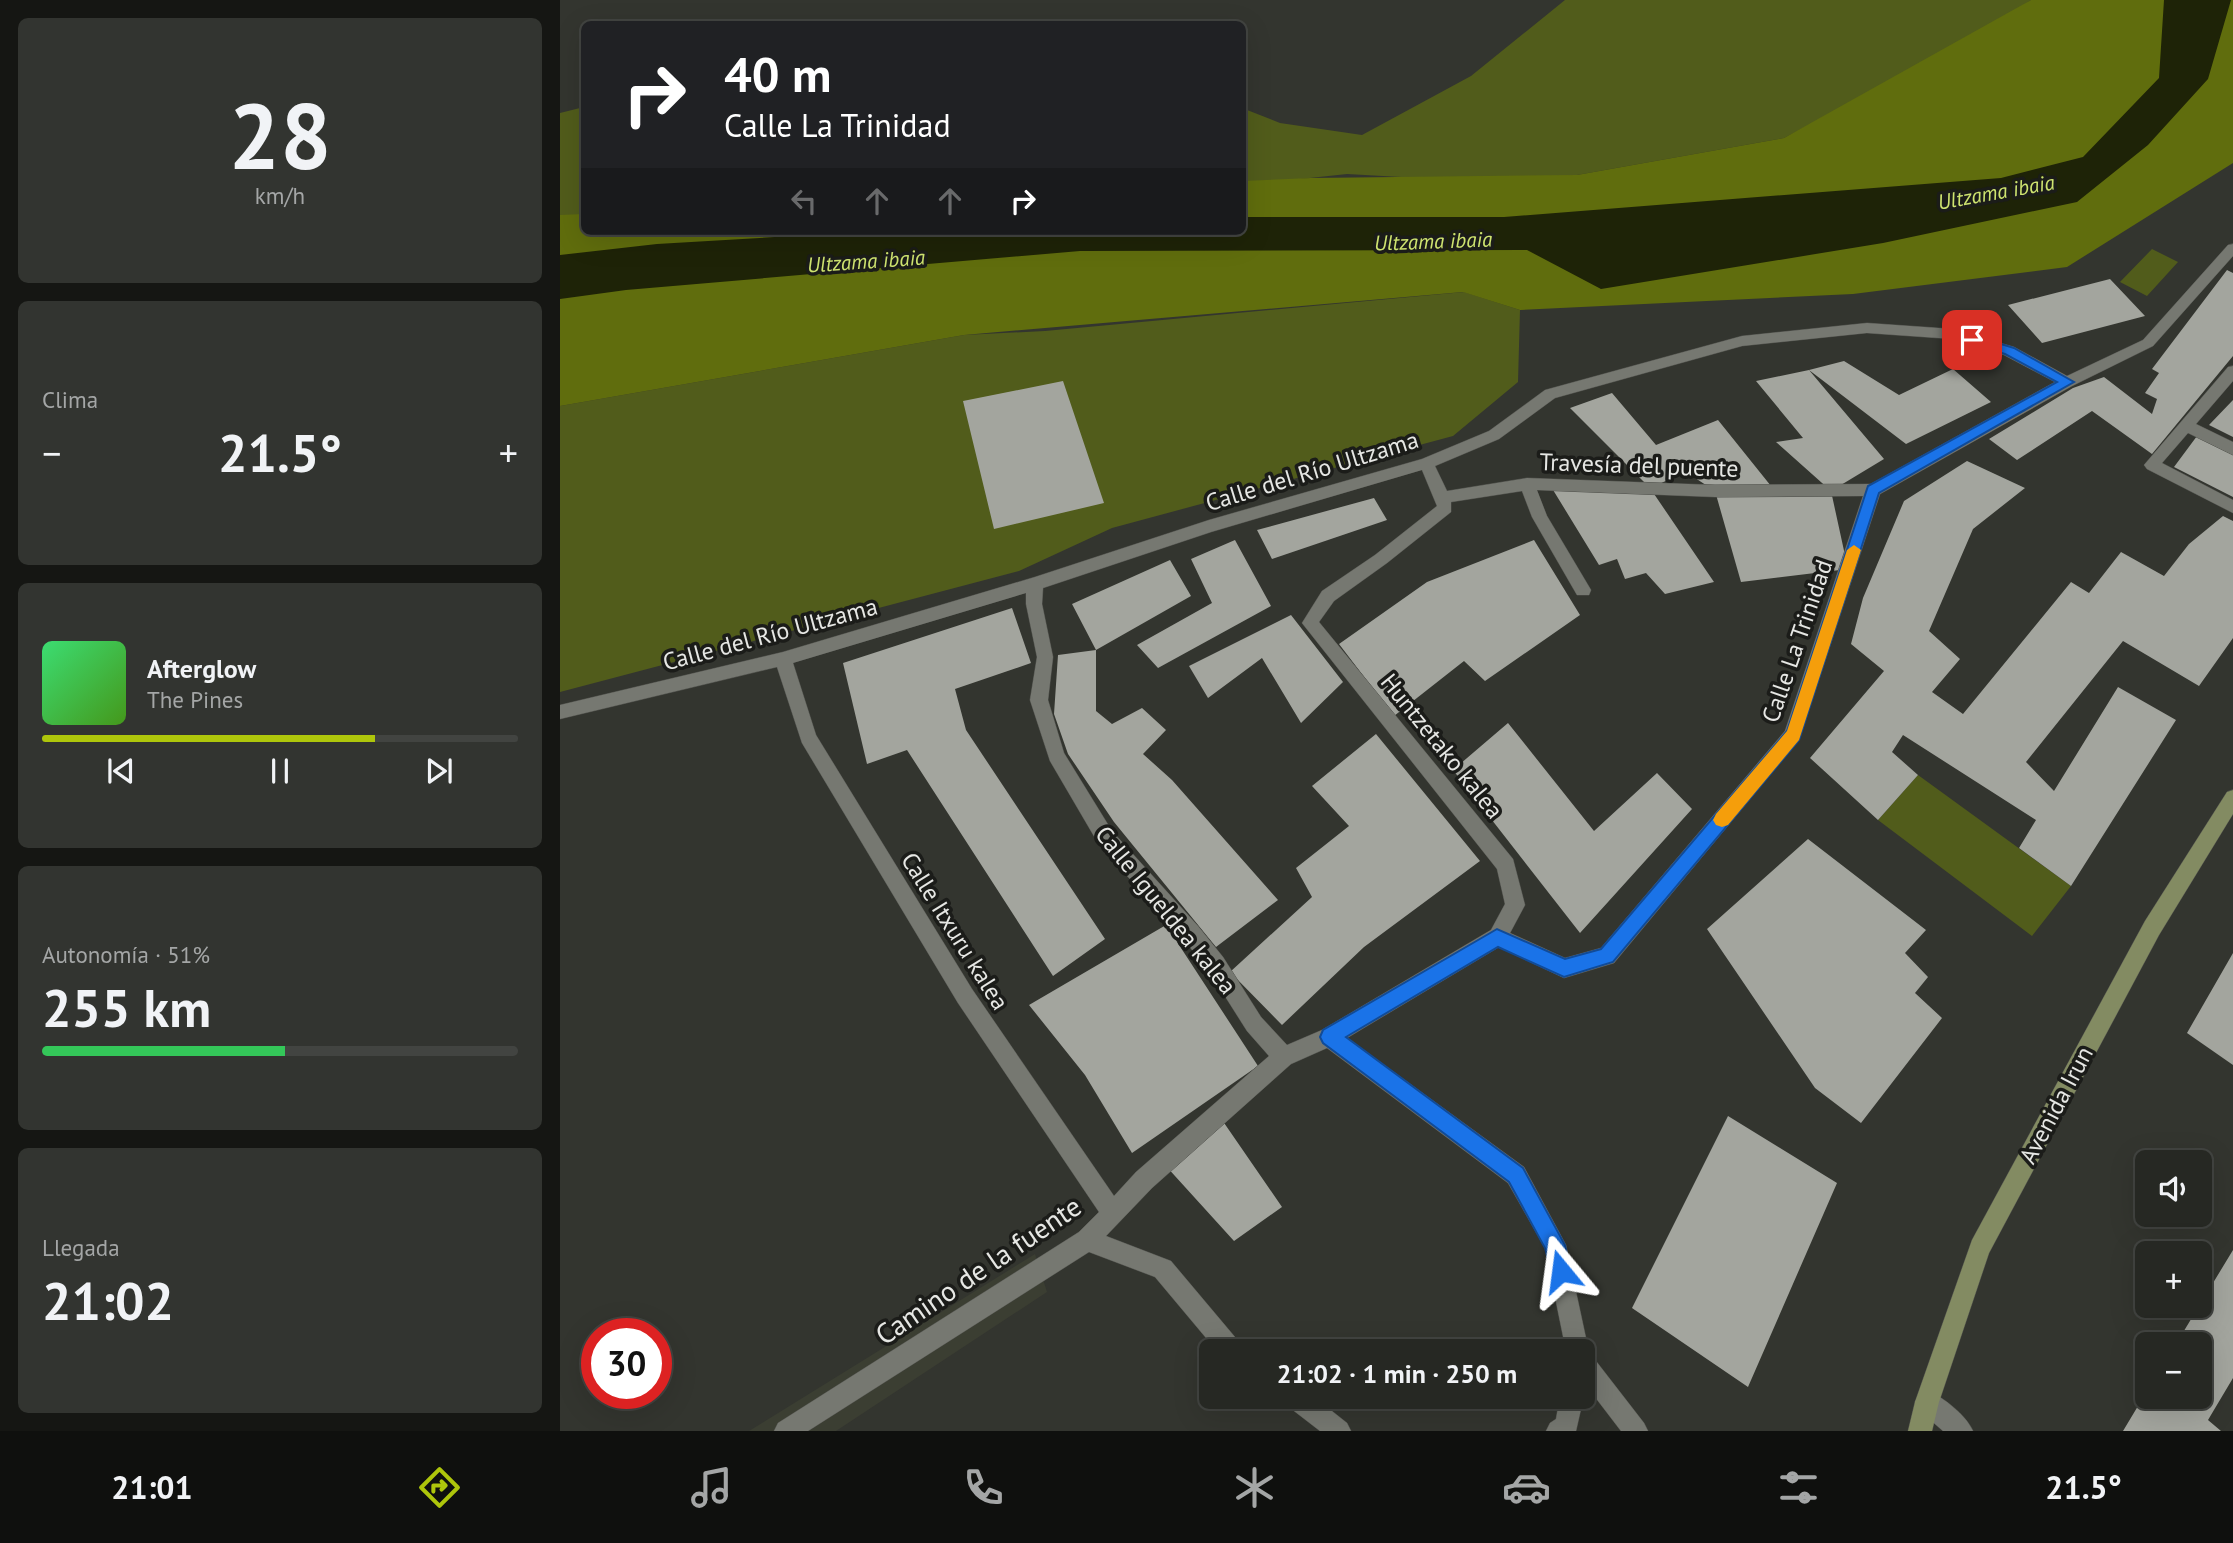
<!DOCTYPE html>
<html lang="es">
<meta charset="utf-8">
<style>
:root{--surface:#262823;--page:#323430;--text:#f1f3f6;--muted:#a4a6a6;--line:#424441;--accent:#aec60b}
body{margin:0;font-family:"PT Sans",sans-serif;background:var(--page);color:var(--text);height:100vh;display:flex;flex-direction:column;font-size:26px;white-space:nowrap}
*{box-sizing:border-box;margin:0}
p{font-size:23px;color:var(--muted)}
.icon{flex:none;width:38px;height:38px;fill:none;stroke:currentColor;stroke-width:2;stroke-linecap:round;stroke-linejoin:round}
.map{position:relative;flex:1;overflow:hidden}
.details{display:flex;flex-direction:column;gap:18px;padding:18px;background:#151613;width:560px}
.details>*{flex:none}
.top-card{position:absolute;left:21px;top:21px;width:665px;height:214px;border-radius:10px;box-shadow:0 7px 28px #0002,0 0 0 2px var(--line);background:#202124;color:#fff;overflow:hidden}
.fabs{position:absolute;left:1575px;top:1150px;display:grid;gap:14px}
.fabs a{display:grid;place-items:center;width:77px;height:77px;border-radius:10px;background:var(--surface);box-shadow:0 7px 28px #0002,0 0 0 2px var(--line);font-size:35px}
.speed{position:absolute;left:21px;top:1318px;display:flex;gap:14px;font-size:35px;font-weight:700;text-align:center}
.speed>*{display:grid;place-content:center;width:91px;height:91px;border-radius:50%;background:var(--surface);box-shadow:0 7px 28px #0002,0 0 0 2px var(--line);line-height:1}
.speed .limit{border:10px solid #d22;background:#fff;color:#111}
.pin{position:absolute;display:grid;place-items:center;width:60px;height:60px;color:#fff;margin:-30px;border-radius:14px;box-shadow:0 4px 10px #0006}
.me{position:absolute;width:77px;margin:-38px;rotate:344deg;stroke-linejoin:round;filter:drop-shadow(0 0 5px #0008)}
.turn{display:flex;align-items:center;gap:24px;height:147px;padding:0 28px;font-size:32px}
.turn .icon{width:91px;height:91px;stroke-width:2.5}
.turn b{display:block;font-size:49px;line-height:60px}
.lanes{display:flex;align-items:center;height:66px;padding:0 28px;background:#0003;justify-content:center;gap:35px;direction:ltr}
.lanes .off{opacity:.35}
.big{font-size:52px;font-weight:600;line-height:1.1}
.details .card{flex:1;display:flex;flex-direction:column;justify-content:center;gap:10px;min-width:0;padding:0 24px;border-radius:10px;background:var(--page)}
.details .dial{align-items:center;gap:0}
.dial b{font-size:91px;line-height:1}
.song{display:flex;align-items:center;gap:21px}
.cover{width:84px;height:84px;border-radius:10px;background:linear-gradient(135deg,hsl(140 70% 55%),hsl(100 70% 35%))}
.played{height:7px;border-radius:4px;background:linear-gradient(90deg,var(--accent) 70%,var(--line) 70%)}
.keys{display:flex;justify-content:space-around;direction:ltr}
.heat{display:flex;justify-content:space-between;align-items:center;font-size:38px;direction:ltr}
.charge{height:10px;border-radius:5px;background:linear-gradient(90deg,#34c759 51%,var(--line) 0)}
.trip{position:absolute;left:639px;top:1339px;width:396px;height:70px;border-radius:10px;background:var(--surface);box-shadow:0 7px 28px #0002,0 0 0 2px var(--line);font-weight:600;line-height:70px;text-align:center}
.dock{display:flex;height:112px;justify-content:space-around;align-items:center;background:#0f100e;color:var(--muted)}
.dock .icon{width:49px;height:49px}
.dock .on{color:var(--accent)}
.dock b{font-size:32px;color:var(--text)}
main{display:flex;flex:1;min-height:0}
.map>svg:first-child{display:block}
</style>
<main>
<section class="details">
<div class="card dial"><b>28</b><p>km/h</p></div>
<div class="card"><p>Clima</p>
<div class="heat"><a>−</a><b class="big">21.5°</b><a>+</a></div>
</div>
<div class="card">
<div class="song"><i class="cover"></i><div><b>Afterglow</b><p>The Pines</p></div></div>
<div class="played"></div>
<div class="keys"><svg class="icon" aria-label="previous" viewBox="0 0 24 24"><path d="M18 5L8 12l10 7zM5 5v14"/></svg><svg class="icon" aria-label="pause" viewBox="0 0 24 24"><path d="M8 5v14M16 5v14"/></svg><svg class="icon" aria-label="next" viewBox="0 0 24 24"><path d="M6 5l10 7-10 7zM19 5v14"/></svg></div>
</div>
<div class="card"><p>Autonomía · 51%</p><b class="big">255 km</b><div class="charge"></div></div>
<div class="card"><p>Llegada</p><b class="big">21:02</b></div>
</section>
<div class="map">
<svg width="1673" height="1431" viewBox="0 0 1673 1431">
<rect width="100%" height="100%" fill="#33352f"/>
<path fill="#3b3e32" d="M475 1254 487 1292 276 1431H189Z"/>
<path fill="#515c1b" d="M1005 0H1471L1404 43 1224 138 1017 175 930 182 787 174 683 185 682 108 720 123 802 135 911 76Z
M24 107V215L0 216V113Z
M1592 249 1618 262 1587 296 1560 282Z
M904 292 960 310 958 382 893 436 552 528 459 571 0 692V406L404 335 485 331Z
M1358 775 1511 886 1472 936 1318 820Z"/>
<path fill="#606d0d" d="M1471 0H1673V163L1507 267 1293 294 960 310 903 292 404 335 0 406V215L24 214V231H682L683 181 751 178 1017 175 1224 138Z"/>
<path fill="#1e2307" d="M1604 0H1671L1648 79 1588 145 1517 202 1323 243 1041 289 967 250 520 251 66 290 0 299V255L97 244 316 231H682L683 217H944L1441 178 1523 157 1599 78Z"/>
<path fill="#a3a59e" d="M1667 270 1673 273V356L1592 454 1532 411 1457 460 1429 439 1513 388 1544 377 1592 414 1597 399 1585 393 1599 373 1592 369Z
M1550 279 1585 316 1482 343 1448 305Z
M1284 361 1339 395 1393 369 1431 402 1346 444 1249 370Z
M1249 370 1324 459 1271 491 1216 442 1243 438 1196 381Z
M503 381 544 503 434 529 403 401Z
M1052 393 1096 445 1158 420 1215 491H1271L1288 569 1181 582 1155 491 1126 472 1090 488 1154 582 1105 594 1086 573 1065 579 1057 559 1039 565 990 485 1090 488 1010 408Z
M1673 400V437L1649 425Z
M1637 436 1673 454V497L1614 467Z
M1407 461 1465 488 1413 529 1369 631 1400 659 1372 692 1403 714 1511 582 1529 593 1561 552 1604 576 1629 544 1663 516 1673 521V638L1639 686 1563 641 1466 762 1494 791 1558 687 1616 720 1511 886 1459 848 1476 820 1343 735 1332 752 1358 775 1318 820 1250 758 1324 671 1291 644 1303 598 1344 501Z
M814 498 827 520 712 559 697 530Z
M675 540 711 606 598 668 577 645 652 603 631 559Z
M974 540 1020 615 925 681 904 661 834 716 779 644 867 582Z
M610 560 631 596 536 650 512 604Z
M452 608 471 663 395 689 406 730 545 939 493 976 347 750 307 764 283 663Z
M731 615 783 682 741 723 702 658 648 698 629 666Z
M536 650V711L552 724 582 708 606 730 583 754 612 780 718 900 656 947 554 822 508 754 494 714 498 655Z
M948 723 1034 831 1097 773 1132 809 1020 933 893 770Z
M816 734 920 861 804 947 722 1025 670 972 752 897 736 868 789 826 752 786Z
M1248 839 1366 930 1345 953 1368 977 1355 993 1382 1018 1301 1123 1255 1088 1147 929Z
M606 925 698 1066 572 1153 525 1075 469 1005Z
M1673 953V1065L1627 1033Z
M1168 1116 1277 1183 1188 1387 1072 1308Z
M660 1117 722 1207 674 1241 605 1165Z
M1673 1250V1378L1648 1420 1661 1431H1563L1587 1391V1396H1640V1344H1616Z"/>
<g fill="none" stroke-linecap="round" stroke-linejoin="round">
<defs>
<path id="street" d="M1673 244V256L1593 346 1512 386 1320 494 1239 740 1054 963 1004 978 939 947 787 1038 964 1167 1006 1245 1029 1352 1084 1423 1088 1431H1061L1022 1380V1351H1006L985 1248 948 1183 767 1048 731 1064 592 1188 546 1236 611 1261 680 1343 684 1351H657L595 1277 529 1252 248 1431H214L218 1423 519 1232 539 1212 398 1003 242 743 217 667 0 719V705L223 652 475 577 649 520 862 459 929 431 985 390 1182 336 1307 323 1393 329 1454 347 1507 376 1583 340 1668 245ZM1307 333 1393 339 1444 355 1495 382 1311 484 1155 485 967 478 887 491 875 466 939 439 995 398 1182 346ZM862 470 877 506 815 555 762 591 742 623 937 869 945 904 931 930 762 1030 727 1045 701 1017 663 957 638 926 552 831 504 753 488 700 493 657 482 604 483 588 651 532ZM977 490 1155 497 1303 496 1225 731 1041 948 1005 958 950 933 965 905 953 859 759 622 774 601 827 563 891 512V502L962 491 972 517 1017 595H1029L1031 590 987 516ZM466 593V604L477 657 470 700 490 761 538 843 624 940 649 971 687 1031 709 1056 576 1172 554 1196 412 989 256 735 233 663Z
M1673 366V381L1636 424 1673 442V455L1628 433 1602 463 1673 500V513L1587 469 1584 465 1668 367Z
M1367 1390C1383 1397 1406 1415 1413 1431H1383L1359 1410 1355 1402 1359 1394Z
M1022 1392 1024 1396 1016 1431H986L990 1423 996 1419 1000 1396H1022Z
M721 1396H753L787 1423 791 1431H760L725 1404Z"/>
<path id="secondary" d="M1673 790V814L1599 935 1429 1253 1379 1402 1372 1431H1348L1355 1402 1412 1240 1585 921 1667 792Z"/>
</defs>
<use href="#street" stroke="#50514c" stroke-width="1"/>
<use href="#secondary" stroke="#50514c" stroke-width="1"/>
<use href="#street" fill="#767871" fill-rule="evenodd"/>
<use href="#secondary" fill="#838b62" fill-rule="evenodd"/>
</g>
<path fill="#1a73e8" stroke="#114b97" stroke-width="2" d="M1412 335 1454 348 1514 382 1319 493 1239 740 1053 962 1004 977 938 947 786 1037 963 1168 1005 1245 1011 1271 1008 1279 1001 1282 993 1279 985 1248 949 1182 763 1043 760 1037 763 1030 937 929 1005 959 1041 949 1227 731 1308 486 1497 382 1445 354 1407 343 1405 340Z"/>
<path fill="#f59e0b" d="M1294 545 1301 550 1239 740 1168 825 1162 827 1156 825 1153 820 1156 814 1227 731 1287 550Z"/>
<g text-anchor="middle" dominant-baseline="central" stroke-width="7" stroke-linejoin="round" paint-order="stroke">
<g font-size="21" font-style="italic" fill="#cfe470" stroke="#1b1c19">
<text transform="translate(1436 192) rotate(-10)">Ultzama ibaia</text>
<text transform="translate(873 241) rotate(-2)">Ultzama ibaia</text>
<text transform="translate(306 261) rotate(-4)">Ultzama ibaia</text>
</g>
<g font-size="24" fill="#e6e7e4" stroke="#1b1c19">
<text transform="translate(1079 465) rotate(2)">Travesía del puente</text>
<text transform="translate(752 471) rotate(-17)">Calle del Río Ultzama</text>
<text transform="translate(210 634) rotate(-15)">Calle del Río Ultzama</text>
<text transform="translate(1237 641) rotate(-71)">Calle La Trinidad</text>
<text transform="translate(882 746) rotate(51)">Huntzetako kalea</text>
<text transform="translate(606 910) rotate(51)">Calle Igueldea kalea</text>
<text transform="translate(395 931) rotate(58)">Calle Itxuru kalea</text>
<text transform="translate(1496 1105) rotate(-62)">Avenida Irun</text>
</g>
<g font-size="28" fill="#e6e7e4" stroke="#1b1c19">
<text transform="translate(418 1270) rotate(-34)">Camino de la fuente</text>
</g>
</g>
</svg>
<div class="fabs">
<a><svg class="icon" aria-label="sound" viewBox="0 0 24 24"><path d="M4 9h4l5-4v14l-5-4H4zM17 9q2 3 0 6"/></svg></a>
<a>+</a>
<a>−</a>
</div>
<div class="speed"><div class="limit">30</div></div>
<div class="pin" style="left:1412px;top:340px;background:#d93025"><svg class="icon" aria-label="arrive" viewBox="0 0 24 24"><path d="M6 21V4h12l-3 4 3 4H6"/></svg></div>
<svg class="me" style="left:1001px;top:1271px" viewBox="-20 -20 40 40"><path d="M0-17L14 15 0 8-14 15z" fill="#1a73e8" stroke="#fff" stroke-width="4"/></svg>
<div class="trip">21:02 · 1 min · 250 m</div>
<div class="top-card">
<div class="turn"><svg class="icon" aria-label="right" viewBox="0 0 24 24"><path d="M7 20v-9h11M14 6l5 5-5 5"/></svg><div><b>40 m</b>Calle La Trinidad</div></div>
<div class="lanes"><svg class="icon off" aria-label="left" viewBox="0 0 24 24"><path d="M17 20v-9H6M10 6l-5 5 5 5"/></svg><svg class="icon off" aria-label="ahead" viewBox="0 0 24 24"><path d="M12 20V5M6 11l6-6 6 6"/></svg><svg class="icon off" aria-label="ahead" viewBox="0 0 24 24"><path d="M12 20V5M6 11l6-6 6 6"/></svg><svg class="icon" aria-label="right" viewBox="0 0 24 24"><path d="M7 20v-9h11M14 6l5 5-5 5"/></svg></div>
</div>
</div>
</main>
<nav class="dock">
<b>21:01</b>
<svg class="icon on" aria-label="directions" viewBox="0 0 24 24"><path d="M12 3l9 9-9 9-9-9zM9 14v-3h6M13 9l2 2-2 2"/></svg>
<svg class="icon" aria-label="music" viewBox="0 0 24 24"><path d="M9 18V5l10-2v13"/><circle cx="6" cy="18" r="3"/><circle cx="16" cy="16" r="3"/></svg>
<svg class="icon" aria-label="phone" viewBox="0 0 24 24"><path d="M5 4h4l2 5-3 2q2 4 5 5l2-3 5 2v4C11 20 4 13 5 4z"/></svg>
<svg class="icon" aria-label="climate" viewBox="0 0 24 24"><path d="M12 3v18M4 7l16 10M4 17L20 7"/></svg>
<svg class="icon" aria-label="car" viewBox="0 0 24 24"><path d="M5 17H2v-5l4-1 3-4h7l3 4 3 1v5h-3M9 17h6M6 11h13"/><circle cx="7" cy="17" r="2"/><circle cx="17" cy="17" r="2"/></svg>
<svg class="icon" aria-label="filters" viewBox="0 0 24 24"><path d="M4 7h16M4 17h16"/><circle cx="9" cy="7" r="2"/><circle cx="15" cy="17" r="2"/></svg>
<b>21.5°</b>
</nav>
